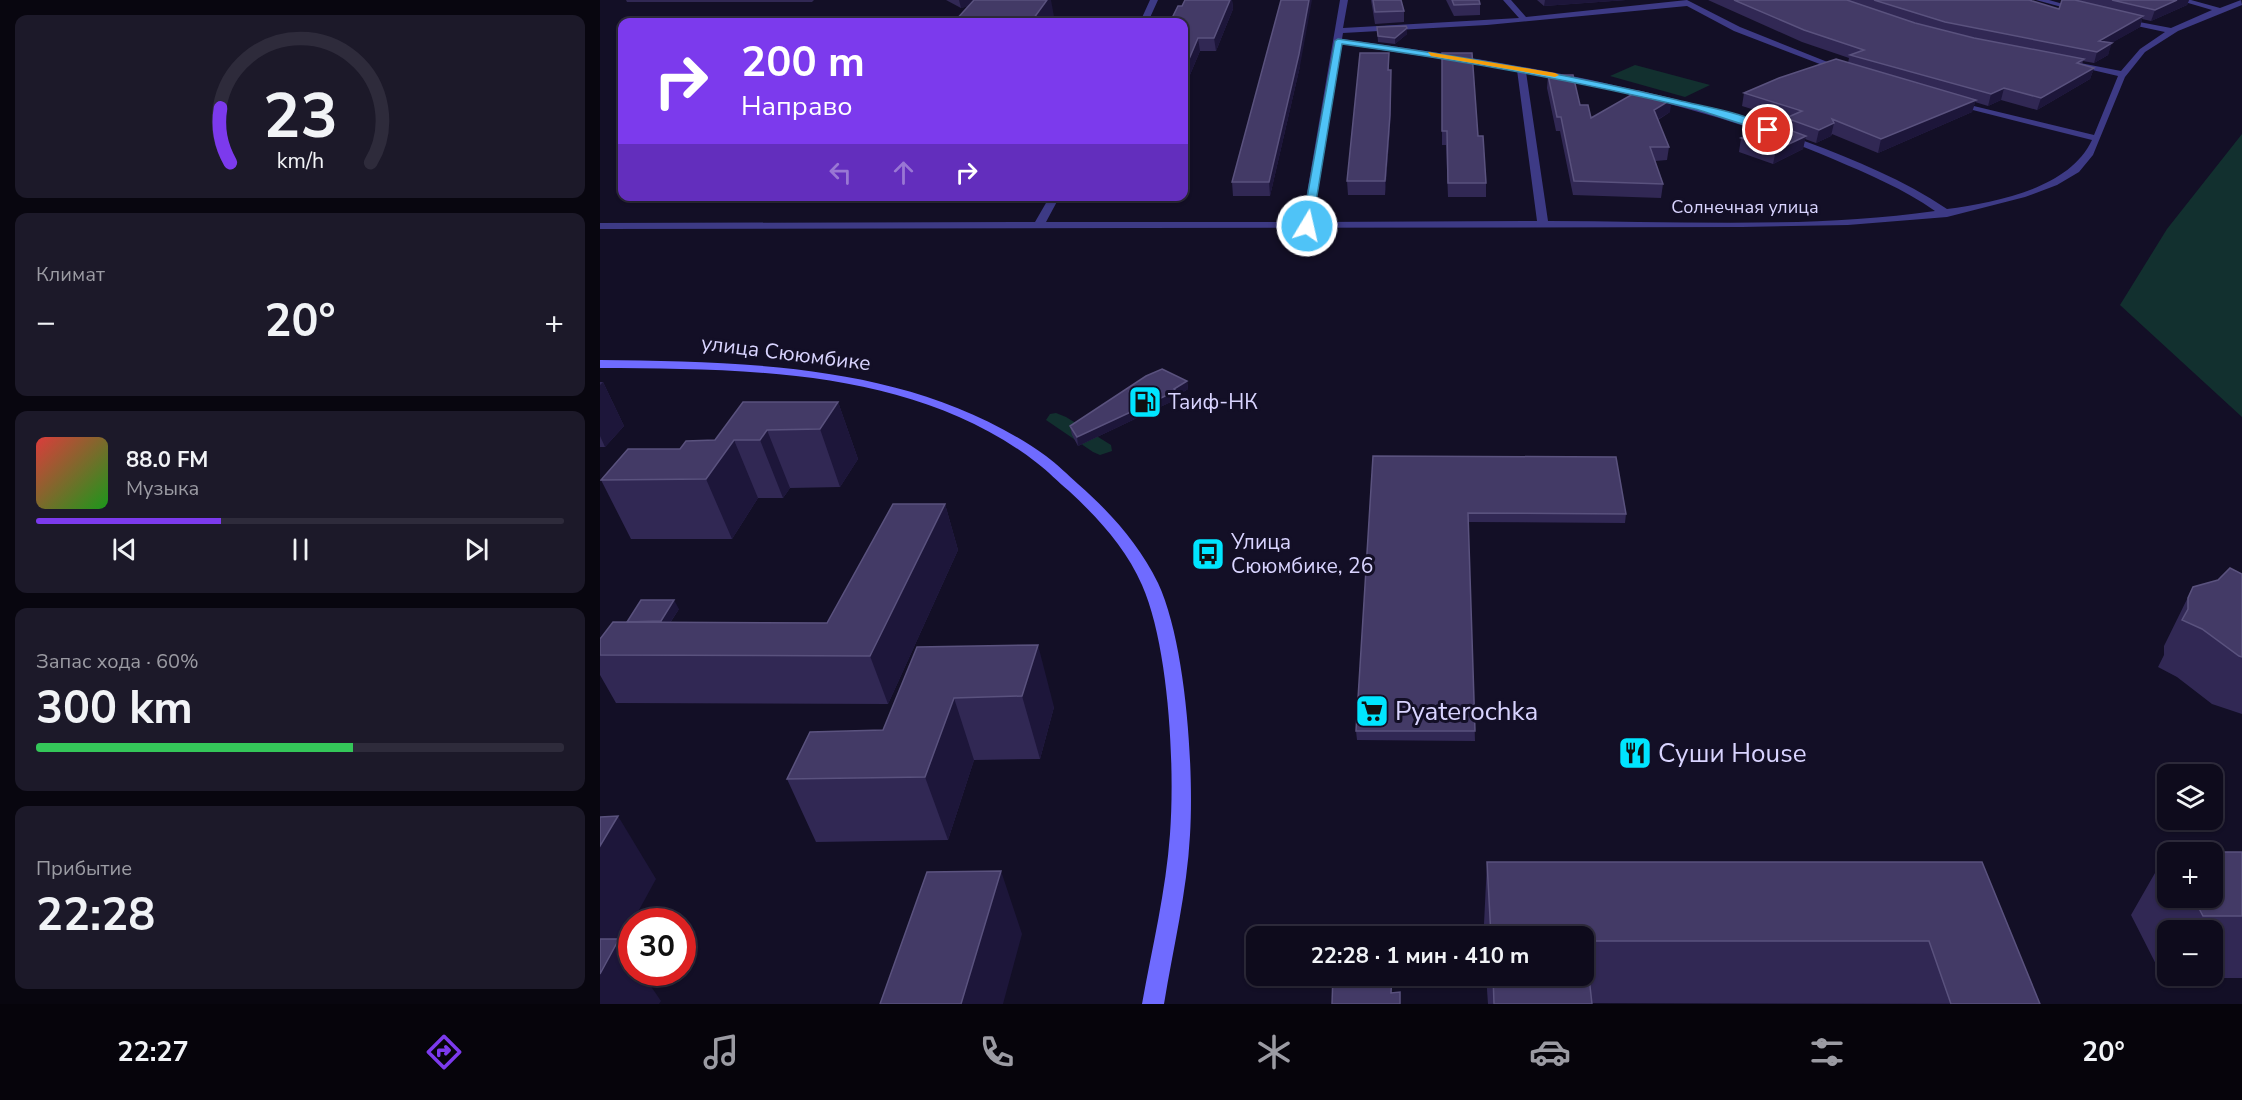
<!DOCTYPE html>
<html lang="ru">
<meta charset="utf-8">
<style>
:root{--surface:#0e0b1c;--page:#1c1929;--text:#f1f3f6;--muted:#9b9ba3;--line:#2e2b3b;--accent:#7c3aed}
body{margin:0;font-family:"Nunito Sans",sans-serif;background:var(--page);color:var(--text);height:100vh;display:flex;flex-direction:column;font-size:22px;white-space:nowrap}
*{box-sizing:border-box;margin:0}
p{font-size:20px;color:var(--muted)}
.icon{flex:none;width:33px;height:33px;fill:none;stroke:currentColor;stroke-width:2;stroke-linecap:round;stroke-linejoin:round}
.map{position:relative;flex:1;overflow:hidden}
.side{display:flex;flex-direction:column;gap:15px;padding:15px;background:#08060f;width:600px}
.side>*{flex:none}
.banner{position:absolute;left:18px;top:18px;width:570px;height:183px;border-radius:12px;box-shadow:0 2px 4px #0004,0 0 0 2px var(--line);background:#7c3aed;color:#fff;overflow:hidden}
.buttons{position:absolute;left:1557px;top:764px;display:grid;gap:12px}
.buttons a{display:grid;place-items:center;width:66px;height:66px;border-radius:12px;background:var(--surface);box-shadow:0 2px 4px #0004,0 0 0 2px var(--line);font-size:30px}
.speed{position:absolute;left:18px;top:908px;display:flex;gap:12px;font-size:30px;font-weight:700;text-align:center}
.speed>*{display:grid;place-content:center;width:78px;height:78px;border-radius:50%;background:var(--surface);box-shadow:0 2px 4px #0004,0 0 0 2px var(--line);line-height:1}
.speed .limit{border:9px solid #d22;background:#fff;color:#111}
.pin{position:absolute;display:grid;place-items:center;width:51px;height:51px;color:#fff;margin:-26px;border:3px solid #fff;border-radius:50%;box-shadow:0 2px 6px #0007}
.me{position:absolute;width:66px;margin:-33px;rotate:9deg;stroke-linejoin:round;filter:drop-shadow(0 0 4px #0008)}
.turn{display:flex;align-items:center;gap:21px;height:126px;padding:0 24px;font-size:27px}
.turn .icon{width:78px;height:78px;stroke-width:2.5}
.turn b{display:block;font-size:42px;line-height:51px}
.lanes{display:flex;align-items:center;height:57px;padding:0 24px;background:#0003;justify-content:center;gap:30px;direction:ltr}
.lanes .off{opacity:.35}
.big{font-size:45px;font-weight:700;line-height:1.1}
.side .widget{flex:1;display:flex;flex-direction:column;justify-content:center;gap:9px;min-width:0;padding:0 21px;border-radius:12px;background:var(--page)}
.side .dial{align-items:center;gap:0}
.dial svg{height:156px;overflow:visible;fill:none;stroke:var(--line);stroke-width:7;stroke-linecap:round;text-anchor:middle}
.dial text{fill:var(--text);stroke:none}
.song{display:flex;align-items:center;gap:18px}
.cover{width:72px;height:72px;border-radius:9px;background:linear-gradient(135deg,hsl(0 70% 55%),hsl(120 70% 35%))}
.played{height:6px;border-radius:3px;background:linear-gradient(90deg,var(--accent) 35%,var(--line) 35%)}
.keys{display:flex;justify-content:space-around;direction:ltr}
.heat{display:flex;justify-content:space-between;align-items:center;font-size:33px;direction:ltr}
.charge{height:9px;border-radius:4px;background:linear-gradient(90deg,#34c759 60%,var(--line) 0)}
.trip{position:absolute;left:646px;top:926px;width:348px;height:60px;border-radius:12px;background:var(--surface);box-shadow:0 2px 4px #0004,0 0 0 2px var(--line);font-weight:700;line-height:60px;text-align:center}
.tab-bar{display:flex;height:96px;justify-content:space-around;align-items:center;background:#06040b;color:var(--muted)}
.tab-bar .icon{width:42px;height:42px}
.tab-bar .current{color:var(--accent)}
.tab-bar b{font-size:27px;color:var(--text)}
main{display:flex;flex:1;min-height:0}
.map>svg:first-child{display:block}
</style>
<main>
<section class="side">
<div class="widget dial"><svg viewBox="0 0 100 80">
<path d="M14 69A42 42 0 1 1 86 69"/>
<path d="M14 69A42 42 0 0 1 9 41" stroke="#7c3aed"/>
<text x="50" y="56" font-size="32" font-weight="700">23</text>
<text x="50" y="72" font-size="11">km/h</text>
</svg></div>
<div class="widget"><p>Климат</p>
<div class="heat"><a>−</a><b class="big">20°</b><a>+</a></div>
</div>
<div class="widget">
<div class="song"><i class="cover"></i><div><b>88.0 FM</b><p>Музыка</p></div></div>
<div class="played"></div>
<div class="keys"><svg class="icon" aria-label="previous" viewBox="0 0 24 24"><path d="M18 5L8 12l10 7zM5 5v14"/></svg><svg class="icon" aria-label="pause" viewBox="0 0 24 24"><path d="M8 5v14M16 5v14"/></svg><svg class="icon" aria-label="next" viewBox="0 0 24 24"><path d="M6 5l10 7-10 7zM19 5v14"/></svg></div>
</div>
<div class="widget"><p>Запас хода · 60%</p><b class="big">300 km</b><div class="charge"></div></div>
<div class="widget"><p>Прибытие</p><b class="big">22:28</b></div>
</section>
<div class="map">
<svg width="1642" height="1004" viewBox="0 0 1642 1004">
<rect width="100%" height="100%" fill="#130f26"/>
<path fill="#12302f" d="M1035 65 1110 85 1085 97 1010 76Z
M1642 134V417L1520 305 1567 229Z
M456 413 466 417 511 445 512 451 500 455 493 452 446 420 450 414Z"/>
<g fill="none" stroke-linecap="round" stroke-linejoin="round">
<path fill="#3d3a85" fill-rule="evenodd" d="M550 0H558L548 22H540Z
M740 0H748L743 28 919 18 903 0H911L926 17 1087 0 1140 27 1245 69 1238 71 1134 31 1087 6 887 25 743 33 742 39C900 61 1057 85 1207 142 1255 160 1304 180 1347 209 1396 202 1469 189 1492 140L1353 105V101L1494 135 1518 76 1471 65 1475 62 1521 71 1540 49 1565 32 1518 22V18L1571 28 1612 10 1578 0H1591L1620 8 1641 0 1642 5 1578 31 1545 52 1525 77 1493 155 1479 172 1457 185 1425 197 1347 217 1248 225 1142 227 0 229V223L435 222 450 196H460L446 222H702ZM741 44 917 70 937 221 713 222ZM926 72C1031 92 1134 117 1233 159 1268 174 1304 189 1335 211 1209 229 1075 221 948 221Z
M1436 0H1449L1484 10 1480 12Z"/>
<path fill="#6f6bff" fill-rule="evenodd" d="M0 360C152 362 317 364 446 456 457 464 468 475 478 484 510 512 539 544 558 583 586 643 594 769 590 835 587 892 573 948 564 1004H542C552 948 566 891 570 834 575 767 569 646 542 585 526 548 498 518 469 491 458 482 448 471 437 463 315 368 147 369 0 368Z"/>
</g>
<path fill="#312854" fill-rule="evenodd" d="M26 0H214L212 2H27Z
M346 0H451L368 6 361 8Z
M585 0H632L633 9 616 51H600L584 89V22L582 6Z
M771 0H801L804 11V22L775 24Z
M846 0H879L880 4V15L854 16Z
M937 0H1026L944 6Z
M1108 0H1429L1459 9 1462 0H1589L1587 5 1551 21 1542 19 1540 27 1511 43 1508 55 1494 63 1483 61 1482 65 1494 68 1490 79 1437 110 1401 100 1388 106 1375 102 1372 112 1278 153 1232 134 1231 136 1216 143 1205 139 1203 149 1173 164 1139 152 1141 138 1184 128 1186 120 1142 106 1144 93 1248 63 1249 58 1202 42Z
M777 27 807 28V34L795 44 778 42Z
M842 53 878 136 886 183V197H848L846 145H842Z
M789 65V70L791 82 790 128 785 195H748L747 181Z
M700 66 670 196H633L632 182Z
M948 75 980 105 991 118 1070 112 1058 120 1069 147 1067 160 1055 161 1063 184 1061 198 973 195 960 131H956L947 88Z
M126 196H158L133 203Z
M502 196H560L558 201 502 199Z
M587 381 588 389 577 396V399L478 446 472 435 470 426Z
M0 382H3L24 426 5 447H0Z
M238 402 258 459 240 487 190 488 183 498H158L132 539H31L1 480 80 449 115 440Z
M773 456 1026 514 1025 523 868 522 875 741 757 740 756 731Z
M345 504 358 550 288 704 16 703 0 675V639L27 623V622L79 609 70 623H227Z
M1642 574V714L1612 704 1577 677 1558 667 1564 655V646L1593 587Z
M317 647 454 707 440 759 374 760 348 840 216 842 187 779 283 730Z
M1567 852 1568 897H1612L1642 852V978H1563L1531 915ZM1568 930H1612V975H1568Z
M887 862H1382L1440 1004 992 1003V1004H888L886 975H984V936H885L884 924Z"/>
<path fill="#1d163a" d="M359 0H398L361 8Z
M447 0H451L455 22H431Z
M630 0H632L633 9 616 51 614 38Z
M709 0H712L700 66 670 196 669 182Z
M945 0H1026L944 6Z
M1577 0H1589L1587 5 1551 21 1555 10Z
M1543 16 1540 27 1496 52 1499 41Z
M807 28V34L795 44V38Z
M598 38 600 51 584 89V71Z
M1512 43 1508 55 1494 63 1497 52Z
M1494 68 1490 79 1437 110 1441 98Z
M791 82 790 128 785 195V181Z
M1404 88 1401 100 1388 106 1391 94Z
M1072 99 1070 112 1052 123 1054 110Z
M1376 100 1372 112 1278 153 1281 139Z
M1234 123 1231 136 1216 143 1219 130Z
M1206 136 1203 149 1173 164 1176 150Z
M130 196H158L133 203Z
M587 381 588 389 577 396V399L478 446 477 437 574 389Z
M3 382 24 426 5 447 0 436V385Z
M238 402 258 459 240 487 220 429Z
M167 430 190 488 183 498 160 440Z
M134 440 158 498 132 539 106 479Z
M345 504 358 550 288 704 270 656Z
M74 600 79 609 65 630 61 621Z
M438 645 454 707 440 759 422 696Z
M354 698 374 760 348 840 325 777Z
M18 816 56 879 33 921H32V924L22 943 32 957V972H41L61 1001 59 1004H0V846Z
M401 871 422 934 403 1004H361Z"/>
<path fill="#433a66" stroke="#5a527e" stroke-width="1.5" d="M374 0H447L431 22H354Z
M585 0H630L614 38H598L584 71V22H570L578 6H582Z
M681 0H709L699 54 669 182H632Z
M773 0H801L804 11 775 12Z
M852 0H879L880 4 854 5Z
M1134 0H1247L1315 23 1374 38 1484 59 1477 63 1494 68 1441 98 1404 88 1391 94 1250 55 1264 50 1204 30Z
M1274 0H1429L1459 9 1462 0H1475L1543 16 1499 41 1512 43 1497 52 1345 22Z
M1512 0H1577L1555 10Z
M806 26 807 28 795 38 778 36 777 27Z
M760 53H789L788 70H791L790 115 785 181H747Z
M842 53H872L878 136H883L886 183H848L847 131H842Z
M1236 59 1376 100 1281 139 1232 119 1234 123 1219 130 1186 118 1202 111 1144 93 1179 78Z
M948 75H973L980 105H988L991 118 1038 91 1072 99 1054 110 1069 147H1050L1063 184 974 181 961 117H957Z
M1173 124 1206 136 1176 150 1141 138Z
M562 369 587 381 574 389 576 391 477 437 470 426 546 376Z
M143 402H238L220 429 167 430 160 440H134L106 479 1 480 28 449H80L86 441 115 440Z
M773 456 1016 457 1026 514 868 513 875 731H756Z
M293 504H345L270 656 0 655V639L13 622 227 623Z
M1630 568 1642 574V657L1639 656 1602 629 1582 620 1588 609V598L1593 587 1618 580Z
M41 600H74L61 621 27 622Z
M438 645 422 696 354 698 325 777 187 779 210 732 283 730 317 647Z
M18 816 0 846V817Z
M1612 852H1642V916H1603L1593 897H1612Z
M887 862H1382L1440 1004H1351L1329 941H985L992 1004H894L893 975H984V936H891Z
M401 871 361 1004H280L327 872Z
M736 927H794V936H736Z
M0 939H19L0 974Z
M733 975H792L791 993 800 992V1004H732Z"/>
<path fill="#4fc3f7" stroke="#337fa1" stroke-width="1.5" d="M738 39C852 55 965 73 1077 100 1104 107 1150 113 1172 130 1166 134 1108 112 1095 109 978 81 861 60 742 44L712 226 707 229 702 226 735 41Z"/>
<path fill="#f59e0b" d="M828 52 955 73 959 75 955 77 831 56Z"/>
<defs>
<symbol id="fuel-square" viewBox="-11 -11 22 22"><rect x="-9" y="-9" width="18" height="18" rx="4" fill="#00e5ff" stroke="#130f26"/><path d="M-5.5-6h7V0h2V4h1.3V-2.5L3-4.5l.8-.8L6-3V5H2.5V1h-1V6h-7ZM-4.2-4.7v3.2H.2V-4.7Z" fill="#111"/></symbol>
<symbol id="bus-square" viewBox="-11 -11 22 22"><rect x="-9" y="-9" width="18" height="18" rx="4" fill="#00e5ff" stroke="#130f26"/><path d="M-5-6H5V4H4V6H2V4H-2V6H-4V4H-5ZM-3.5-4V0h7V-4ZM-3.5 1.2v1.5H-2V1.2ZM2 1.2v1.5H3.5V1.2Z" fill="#111"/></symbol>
<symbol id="supermarket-square" viewBox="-11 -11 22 22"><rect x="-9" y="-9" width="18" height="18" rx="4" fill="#00e5ff" stroke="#130f26"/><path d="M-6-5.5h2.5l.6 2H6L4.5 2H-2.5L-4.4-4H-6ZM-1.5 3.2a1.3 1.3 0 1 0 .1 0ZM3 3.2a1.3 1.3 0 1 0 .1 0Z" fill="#111"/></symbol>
<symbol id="restaurant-square" viewBox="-11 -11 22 22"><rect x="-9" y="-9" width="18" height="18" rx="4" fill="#00e5ff" stroke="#130f26"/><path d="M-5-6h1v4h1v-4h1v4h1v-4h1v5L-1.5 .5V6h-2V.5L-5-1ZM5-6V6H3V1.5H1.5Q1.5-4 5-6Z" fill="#111"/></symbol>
</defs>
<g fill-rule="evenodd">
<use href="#fuel-square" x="526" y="383" width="38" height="38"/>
<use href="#bus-square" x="589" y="535" width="38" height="38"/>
<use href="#supermarket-square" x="753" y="692" width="38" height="38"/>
<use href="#restaurant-square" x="1016" y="734" width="38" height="38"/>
</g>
<g text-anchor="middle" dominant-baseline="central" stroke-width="6" stroke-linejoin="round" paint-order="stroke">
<g font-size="18" fill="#d9d4ff" stroke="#130f26">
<text x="1145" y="207">Солнечная улица</text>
</g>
<g font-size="21" fill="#d9d4ff" stroke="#130f26">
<text transform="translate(186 353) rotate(7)">улица Сююмбике</text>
</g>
<g font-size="21" fill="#d9d4ff" stroke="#130f26" text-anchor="start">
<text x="568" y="402">Таиф-НК</text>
<text x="631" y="542">Улица<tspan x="631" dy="24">Сююмбике, 26</tspan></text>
</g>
<g font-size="26" fill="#d9d4ff" stroke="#130f26" text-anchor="start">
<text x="795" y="711">Pyaterochka</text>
<text x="1058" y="753">Суши House</text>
</g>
</g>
</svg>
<div class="buttons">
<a><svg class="icon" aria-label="layers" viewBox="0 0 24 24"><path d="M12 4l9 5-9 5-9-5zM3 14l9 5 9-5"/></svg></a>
<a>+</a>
<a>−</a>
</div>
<div class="speed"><div class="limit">30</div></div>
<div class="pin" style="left:1168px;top:130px;background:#d93025"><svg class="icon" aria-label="arrive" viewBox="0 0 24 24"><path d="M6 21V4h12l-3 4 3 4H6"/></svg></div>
<svg class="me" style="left:707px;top:226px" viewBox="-20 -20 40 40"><circle r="17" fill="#4fc3f7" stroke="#fff" stroke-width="3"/><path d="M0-11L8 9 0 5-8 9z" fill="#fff"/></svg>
<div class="trip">22:28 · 1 мин · 410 m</div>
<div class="banner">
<div class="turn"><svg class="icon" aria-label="right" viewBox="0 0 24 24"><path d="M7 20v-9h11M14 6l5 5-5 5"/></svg><div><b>200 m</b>Направо</div></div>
<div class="lanes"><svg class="icon off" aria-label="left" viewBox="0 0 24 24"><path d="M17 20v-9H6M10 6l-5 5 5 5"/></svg><svg class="icon off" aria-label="ahead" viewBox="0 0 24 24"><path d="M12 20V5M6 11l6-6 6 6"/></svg><svg class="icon" aria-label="right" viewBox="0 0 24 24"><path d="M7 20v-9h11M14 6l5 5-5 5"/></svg></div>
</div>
</div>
</main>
<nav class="tab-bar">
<b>22:27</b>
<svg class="icon current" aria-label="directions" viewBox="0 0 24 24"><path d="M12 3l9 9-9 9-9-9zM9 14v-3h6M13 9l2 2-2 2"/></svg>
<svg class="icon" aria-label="music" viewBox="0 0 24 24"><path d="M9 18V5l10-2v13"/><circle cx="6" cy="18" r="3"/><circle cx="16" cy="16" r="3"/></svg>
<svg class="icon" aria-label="phone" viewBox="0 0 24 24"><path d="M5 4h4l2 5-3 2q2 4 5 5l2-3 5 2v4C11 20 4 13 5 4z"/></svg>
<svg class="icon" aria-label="climate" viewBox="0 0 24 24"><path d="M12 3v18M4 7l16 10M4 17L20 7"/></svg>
<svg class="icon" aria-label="car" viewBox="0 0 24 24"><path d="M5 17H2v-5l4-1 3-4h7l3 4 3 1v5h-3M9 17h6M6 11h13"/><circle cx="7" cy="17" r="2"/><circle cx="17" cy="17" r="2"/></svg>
<svg class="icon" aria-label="filters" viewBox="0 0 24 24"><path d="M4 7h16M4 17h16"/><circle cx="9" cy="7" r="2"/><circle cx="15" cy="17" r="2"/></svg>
<b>20°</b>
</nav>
